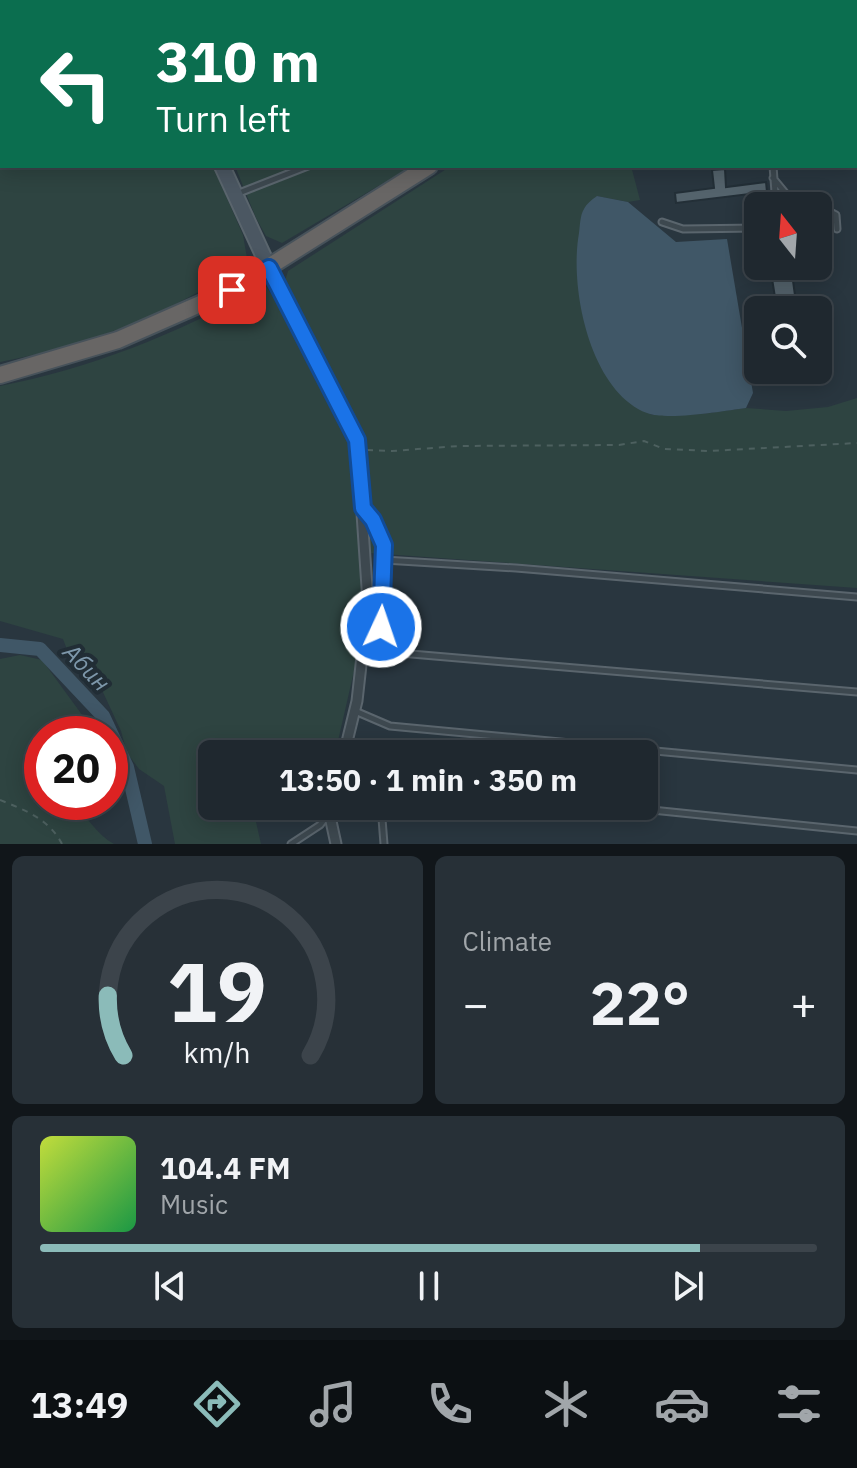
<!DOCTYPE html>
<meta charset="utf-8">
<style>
:root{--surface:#1f282f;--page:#273037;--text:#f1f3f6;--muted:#a1a6aa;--line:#3c444b;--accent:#8bbbb9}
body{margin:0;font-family:"IBM Plex Sans",sans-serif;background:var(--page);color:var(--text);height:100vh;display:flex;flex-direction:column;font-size:30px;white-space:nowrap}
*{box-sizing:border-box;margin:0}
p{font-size:26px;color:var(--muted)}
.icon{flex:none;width:44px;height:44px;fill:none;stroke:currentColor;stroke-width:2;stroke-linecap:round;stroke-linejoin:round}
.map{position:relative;height:844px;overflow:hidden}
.drawer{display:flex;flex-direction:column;gap:12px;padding:12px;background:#11161a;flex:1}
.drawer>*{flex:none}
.hud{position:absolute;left:0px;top:0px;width:858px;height:168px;box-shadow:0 4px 20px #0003,0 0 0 2px var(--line);background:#0b6e4f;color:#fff;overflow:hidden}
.needle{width:52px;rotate:343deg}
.tools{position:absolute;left:744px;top:192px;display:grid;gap:16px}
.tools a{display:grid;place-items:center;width:88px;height:88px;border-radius:12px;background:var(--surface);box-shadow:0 4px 20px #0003,0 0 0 2px var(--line);font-size:40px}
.speed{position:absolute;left:24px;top:716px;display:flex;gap:16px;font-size:40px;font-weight:700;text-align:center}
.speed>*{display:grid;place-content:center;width:104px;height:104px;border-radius:50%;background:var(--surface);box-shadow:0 4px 20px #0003,0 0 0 2px var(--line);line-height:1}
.speed .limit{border:12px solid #d22;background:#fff;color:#111}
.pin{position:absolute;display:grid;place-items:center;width:68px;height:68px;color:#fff;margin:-34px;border-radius:16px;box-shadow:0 4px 12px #0006}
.me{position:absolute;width:88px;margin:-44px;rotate:3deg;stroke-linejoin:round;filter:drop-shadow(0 0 6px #0008)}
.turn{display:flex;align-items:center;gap:28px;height:168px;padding:0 24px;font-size:36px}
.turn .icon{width:104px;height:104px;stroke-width:2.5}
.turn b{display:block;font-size:56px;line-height:68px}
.big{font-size:60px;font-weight:700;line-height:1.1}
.drawer .widget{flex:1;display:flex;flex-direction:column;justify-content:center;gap:12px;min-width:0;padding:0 28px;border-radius:12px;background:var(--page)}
.drawer .dial{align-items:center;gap:0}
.dial svg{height:208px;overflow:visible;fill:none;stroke:var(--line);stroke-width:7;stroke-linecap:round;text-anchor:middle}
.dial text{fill:var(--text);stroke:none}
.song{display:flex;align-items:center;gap:24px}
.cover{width:96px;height:96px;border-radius:12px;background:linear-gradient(135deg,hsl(70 70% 55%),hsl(140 70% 35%))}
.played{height:8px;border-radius:4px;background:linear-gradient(90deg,var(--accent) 85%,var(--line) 85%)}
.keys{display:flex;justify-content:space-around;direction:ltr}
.heat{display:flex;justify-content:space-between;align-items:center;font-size:44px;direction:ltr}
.drawer .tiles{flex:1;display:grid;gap:12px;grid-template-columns:1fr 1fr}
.widget:last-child{grid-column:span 2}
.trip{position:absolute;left:198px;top:740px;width:460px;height:80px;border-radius:12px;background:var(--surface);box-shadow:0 4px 20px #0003,0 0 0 2px var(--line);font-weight:700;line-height:80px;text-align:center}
.menu{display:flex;height:128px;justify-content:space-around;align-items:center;background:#0c1013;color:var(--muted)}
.menu .icon{width:56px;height:56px}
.menu .on{color:var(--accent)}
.menu b{font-size:36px;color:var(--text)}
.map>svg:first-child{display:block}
</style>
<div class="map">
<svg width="857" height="844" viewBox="0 0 857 844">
<rect width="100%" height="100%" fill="#29363f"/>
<path fill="#2e4441" d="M0 112H2V166H213L243 235 247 258C231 276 212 285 191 296 131 329 67 349 0 362Z
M235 166H412L282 243 266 236 256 218Z
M451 166H631L640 200 628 202 597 196 651 415 702 414 746 408 786 411 828 407 857 398V588L370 553 366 453 360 435 285 281 288 271Z
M265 285 291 323 349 435 355 457V508L362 572 357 658 335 754H212V806H260L256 822 261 844H175L164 786 139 769 127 753 121 731 95 675 71 660 63 639 0 621V386C93 368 182 332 265 285Z
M20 655 42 660 96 734H42V802H72C86 815 97 835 114 844H0V659Z"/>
<path fill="#405767" d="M597 196 628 202 676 242 727 239 753 393 746 408C723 411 668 421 647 413 590 391 569 288 579 233 580 226 580 215 584 209 586 204 593 199 597 196Z"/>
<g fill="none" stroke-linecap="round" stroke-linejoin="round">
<path stroke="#405767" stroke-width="14" d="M0 645 40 649 103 716 127 767 145 844"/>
</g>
<path fill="#54636c" stroke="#232f37" stroke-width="2" d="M725 169 726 187 766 182 767 192 676 203 675 193 714 188 712 170Z
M770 266H791L797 310H777Z"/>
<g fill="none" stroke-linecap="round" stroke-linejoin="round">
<defs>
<path id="service" d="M759 1V2
M629 2 633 0
M773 166 776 206
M773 178 787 195 813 203 836 215 837 229
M239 193 308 166
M662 222 683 229 758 228
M363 509C395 545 383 598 380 642L388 652 857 692
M384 560 516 568 857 597
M355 711 390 726 857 770
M381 806 384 844
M613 806 857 831
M291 844 320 825 329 813"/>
<path id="minor" d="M269 268 357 440 368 602 357 701 344 754
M331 806 329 812 336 844"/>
<path id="secondary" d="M193 0V2
M222 166 269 268"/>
<path id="trunk" d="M684 2 688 0
M0 375 118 340 232 290 429 166"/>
</defs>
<use href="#service" stroke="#5a656d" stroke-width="9"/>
<use href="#minor" stroke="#5a656d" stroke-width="13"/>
<use href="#secondary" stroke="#5a656d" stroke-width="18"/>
<use href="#trunk" stroke="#47525a" stroke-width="20"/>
<path stroke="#4d605f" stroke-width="2" stroke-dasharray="6 6" stroke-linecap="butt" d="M367 450 392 451 459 446 619 445 644 441 664 449 709 451 857 443
M0 800C25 810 49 819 62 844"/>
<use href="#service" stroke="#3d484f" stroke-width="5"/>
<use href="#minor" stroke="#3d484f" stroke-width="9"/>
<use href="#secondary" stroke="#4b5762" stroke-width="14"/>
<use href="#trunk" stroke="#686665" stroke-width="16"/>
</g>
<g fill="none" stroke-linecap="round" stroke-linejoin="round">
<defs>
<path id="route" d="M232 290 269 268 357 440 363 508 373 520 384 545 381 627"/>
</defs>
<use href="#route" stroke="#114b97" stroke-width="20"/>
<use href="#route" stroke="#1a73e8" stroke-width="14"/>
</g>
<g text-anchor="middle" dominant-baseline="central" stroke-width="8" stroke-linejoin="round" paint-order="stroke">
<g font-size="24" font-style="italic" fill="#7d97aa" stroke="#212d35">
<text transform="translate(87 667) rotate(46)">Абин</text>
</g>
</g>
</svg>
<div class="tools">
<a><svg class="needle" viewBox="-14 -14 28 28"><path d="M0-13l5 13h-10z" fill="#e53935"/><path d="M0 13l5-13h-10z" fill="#a1a6aa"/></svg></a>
<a><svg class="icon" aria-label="search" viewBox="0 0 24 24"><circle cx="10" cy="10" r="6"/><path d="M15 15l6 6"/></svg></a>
</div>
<div class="speed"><div class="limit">20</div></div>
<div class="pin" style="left:232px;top:290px;background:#d93025"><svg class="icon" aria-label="arrive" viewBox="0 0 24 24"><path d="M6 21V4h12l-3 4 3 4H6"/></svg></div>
<svg class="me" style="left:381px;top:627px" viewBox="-20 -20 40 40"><circle r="17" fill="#1a73e8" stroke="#fff" stroke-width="3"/><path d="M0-11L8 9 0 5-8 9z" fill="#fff"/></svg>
<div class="trip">13:50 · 1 min · 350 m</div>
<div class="hud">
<div class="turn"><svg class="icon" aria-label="left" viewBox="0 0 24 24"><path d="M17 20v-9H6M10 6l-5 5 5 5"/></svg><div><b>310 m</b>Turn left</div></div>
</div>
</div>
<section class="drawer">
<div class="tiles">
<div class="widget dial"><svg viewBox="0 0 100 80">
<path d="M14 69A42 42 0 1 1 86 69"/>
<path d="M14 69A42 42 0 0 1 8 46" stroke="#8bbbb9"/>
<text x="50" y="56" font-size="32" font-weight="700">19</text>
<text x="50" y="72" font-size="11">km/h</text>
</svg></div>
<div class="widget"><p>Climate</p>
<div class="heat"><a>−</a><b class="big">22°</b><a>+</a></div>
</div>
<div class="widget">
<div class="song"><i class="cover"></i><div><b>104.4 FM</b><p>Music</p></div></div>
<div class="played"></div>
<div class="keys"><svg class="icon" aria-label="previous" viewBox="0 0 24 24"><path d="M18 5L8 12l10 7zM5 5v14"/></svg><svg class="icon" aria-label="pause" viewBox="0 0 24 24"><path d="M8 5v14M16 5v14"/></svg><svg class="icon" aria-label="next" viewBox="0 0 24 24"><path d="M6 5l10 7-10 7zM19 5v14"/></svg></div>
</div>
</div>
</section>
<nav class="menu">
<b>13:49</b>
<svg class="icon on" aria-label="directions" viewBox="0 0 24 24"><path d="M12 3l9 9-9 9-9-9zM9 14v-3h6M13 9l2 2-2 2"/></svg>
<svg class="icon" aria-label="music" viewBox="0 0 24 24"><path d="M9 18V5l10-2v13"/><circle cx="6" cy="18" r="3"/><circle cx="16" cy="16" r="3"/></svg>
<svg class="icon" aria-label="phone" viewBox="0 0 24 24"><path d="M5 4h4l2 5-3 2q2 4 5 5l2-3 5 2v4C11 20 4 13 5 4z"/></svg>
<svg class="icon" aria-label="climate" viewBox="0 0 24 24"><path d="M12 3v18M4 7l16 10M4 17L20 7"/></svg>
<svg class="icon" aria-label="car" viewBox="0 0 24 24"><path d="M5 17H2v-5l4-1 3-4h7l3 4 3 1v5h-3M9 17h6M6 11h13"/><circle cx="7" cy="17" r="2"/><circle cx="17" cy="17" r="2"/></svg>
<svg class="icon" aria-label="filters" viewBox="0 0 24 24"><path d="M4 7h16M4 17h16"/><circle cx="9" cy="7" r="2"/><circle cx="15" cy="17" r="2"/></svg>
</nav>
